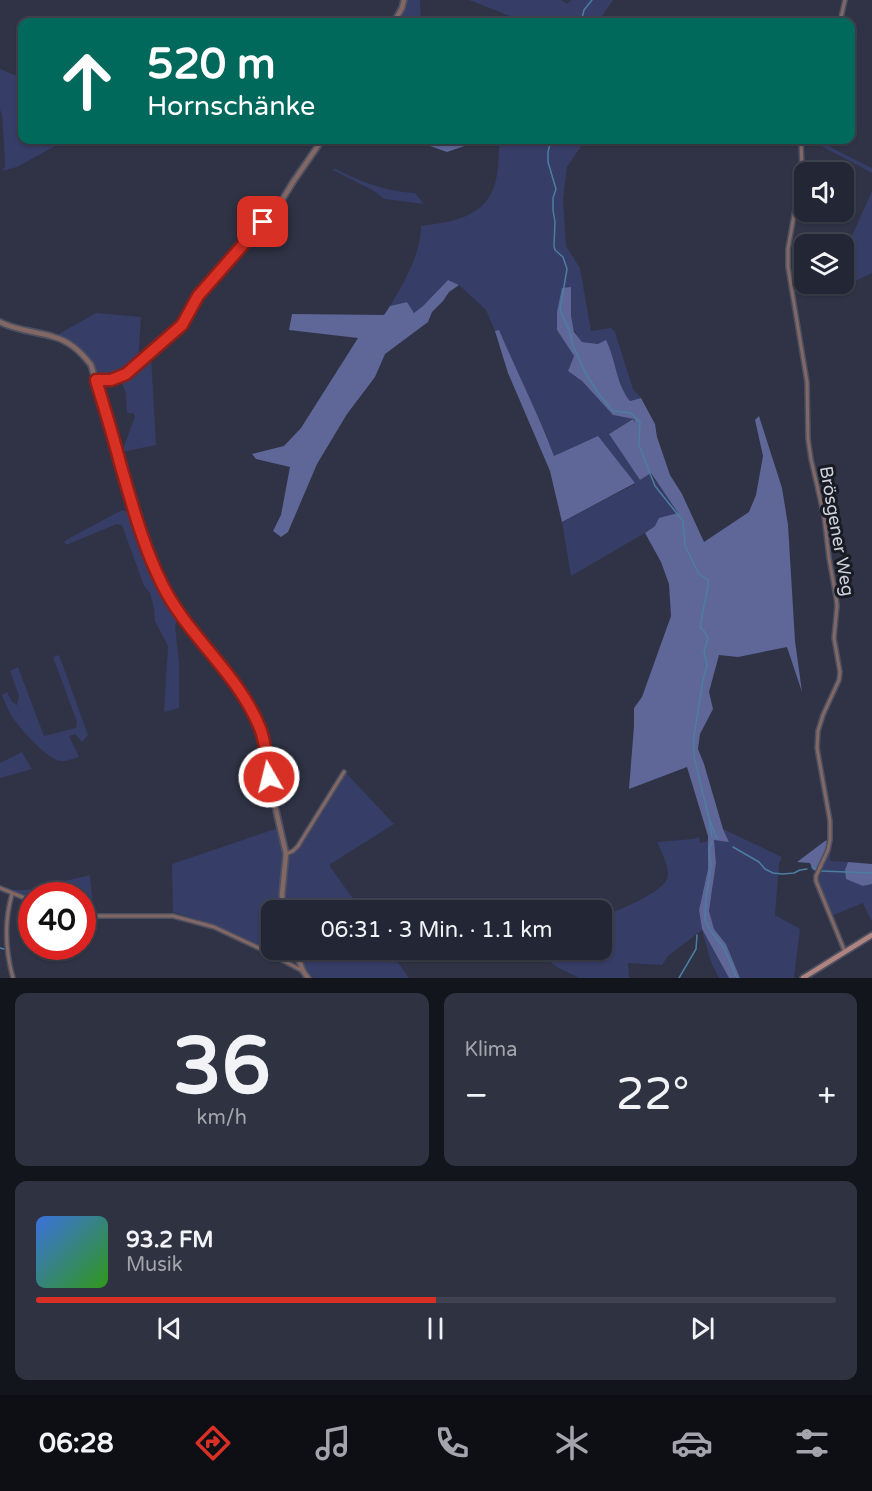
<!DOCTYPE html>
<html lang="de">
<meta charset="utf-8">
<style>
:root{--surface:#232634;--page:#2f3240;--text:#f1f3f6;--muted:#a3a5ac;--line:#40434f;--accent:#d93025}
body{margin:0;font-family:"Varela Round",sans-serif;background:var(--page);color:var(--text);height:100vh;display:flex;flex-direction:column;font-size:22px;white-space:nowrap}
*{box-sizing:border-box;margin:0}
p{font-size:20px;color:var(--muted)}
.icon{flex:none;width:33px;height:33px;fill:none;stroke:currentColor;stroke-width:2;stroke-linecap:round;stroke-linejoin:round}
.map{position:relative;height:978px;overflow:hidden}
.drawer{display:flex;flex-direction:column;gap:15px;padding:15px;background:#13151d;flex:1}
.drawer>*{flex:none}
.top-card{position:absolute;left:18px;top:18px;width:837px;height:126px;border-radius:12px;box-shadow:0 2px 4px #0004,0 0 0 2px var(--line);background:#00695c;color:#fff;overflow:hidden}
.tools{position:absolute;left:794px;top:162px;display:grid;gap:12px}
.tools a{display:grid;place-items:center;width:60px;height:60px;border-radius:12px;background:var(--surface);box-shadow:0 2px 4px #0004,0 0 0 2px var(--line);font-size:30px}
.speed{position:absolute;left:18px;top:882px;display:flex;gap:12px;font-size:30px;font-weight:700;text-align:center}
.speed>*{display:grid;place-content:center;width:78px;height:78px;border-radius:50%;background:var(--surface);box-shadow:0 2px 4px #0004,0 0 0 2px var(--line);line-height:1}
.speed .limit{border:9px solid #d22;background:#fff;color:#111}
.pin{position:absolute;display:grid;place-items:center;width:51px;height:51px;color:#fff;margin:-26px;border-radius:12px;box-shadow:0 3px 9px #0006}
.me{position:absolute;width:66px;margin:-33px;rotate:352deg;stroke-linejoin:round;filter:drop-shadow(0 0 4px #0008)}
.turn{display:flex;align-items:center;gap:21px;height:126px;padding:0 30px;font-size:27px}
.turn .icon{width:78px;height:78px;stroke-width:2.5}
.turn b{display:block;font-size:42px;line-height:51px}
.big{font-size:45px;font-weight:600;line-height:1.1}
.drawer .card{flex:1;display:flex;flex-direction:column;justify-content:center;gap:9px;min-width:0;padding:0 21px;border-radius:12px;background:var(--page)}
.drawer .dial{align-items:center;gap:0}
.dial b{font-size:78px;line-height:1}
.song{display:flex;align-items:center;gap:18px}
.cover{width:72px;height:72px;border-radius:9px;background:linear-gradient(135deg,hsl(220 70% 55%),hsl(110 70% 35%))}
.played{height:6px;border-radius:3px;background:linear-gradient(90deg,var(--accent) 50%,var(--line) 50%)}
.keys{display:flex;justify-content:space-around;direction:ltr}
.heat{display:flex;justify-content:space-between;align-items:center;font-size:33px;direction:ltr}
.drawer .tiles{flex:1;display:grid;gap:15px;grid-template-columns:1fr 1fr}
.card:last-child{grid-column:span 2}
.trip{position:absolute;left:261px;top:900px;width:351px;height:60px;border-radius:12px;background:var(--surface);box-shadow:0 2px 4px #0004,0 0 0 2px var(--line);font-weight:600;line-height:60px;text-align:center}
.menu{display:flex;height:96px;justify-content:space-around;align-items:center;background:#0e0f15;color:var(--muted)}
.menu .icon{width:42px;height:42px}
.menu .selected{color:var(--accent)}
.menu b{font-size:27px;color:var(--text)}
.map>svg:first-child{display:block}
</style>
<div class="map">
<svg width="872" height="978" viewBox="0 0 872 978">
<rect width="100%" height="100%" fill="#2f3345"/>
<path fill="#363d66" d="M404 0H420L421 22H394Z
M469 0H561L567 4 571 0H613L598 22H520V20Z
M0 69 22 78V140H66L17 167 2 171 5 166V159L2 115 0 110Z
M499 140H570L573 144 582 145 567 167 563 200 566 246 580 268 591 331 611 328 615 332 633 389 641 398 630 401 624 393 619 379 598 344 582 342C567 324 571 310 571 287L557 330 574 356 568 371 582 381 613 415 634 418 609 434 640 480 650 473 678 513 655 526 645 533 571 576 562 522 635 484 554 456C538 413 517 372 499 331H495L486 310 459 285 448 280 423 306 414 313 407 302 390 306C404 283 421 253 421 226 433 224 446 223 458 219 498 207 499 175 499 140Z
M810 140H819L836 150 872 168V173Z
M334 168C361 182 384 191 415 193L424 204 384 199 374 191 333 170Z
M872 191V273L853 282H844L843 256Z
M96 313 141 317 138 362C129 369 107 387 96 372 94 369 93 365 91 363 85 353 67 341 57 335Z
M151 356 156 445 122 452 135 416 133 413H127L126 393 120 379 128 376Z
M122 510 131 513C143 552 155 583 178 618L175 626 179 663V708L164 712 168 646 155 621 154 608 150 593 144 586 122 525 117 524 66 545 64 541Z
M59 655 88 735 82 742 75 734 69 736 79 757C74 758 66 762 61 761 47 760 20 728 12 717 8 710 5 703 2 695L7 692 12 702 17 705 19 696 10 671 18 667 44 736 76 728 77 722 53 657Z
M22 752 32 769 0 778V763Z
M346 773 394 824 329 865 361 910H287L286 893 289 857 299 849 304 842Z
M278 828C280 838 284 848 284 857 284 875 278 893 280 910H272V950H292L296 960 295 962H291L261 946 244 939 236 934 228 932 213 924 173 912 172 864Z
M723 829 782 857 779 864 775 915 800 929 794 978H740L726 944 714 929 709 911 716 863 714 839 729 841Z
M699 837 700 843 708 841V869L699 910 702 929 729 978H719L711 962 702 930 668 956 662 965 628 963 629 978H579L557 967 534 950H602V916C616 912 661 893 667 879 671 868 661 852 657 842L693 839Z
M830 851V861L848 862 845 870 863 886 872 884V922L863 903 831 916 818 885V877Z
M90 875 94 916 83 915 82 896H32L31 899 11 890H27Z
M299 950H389L409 978H313L307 971Z"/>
<path fill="#5e6798" d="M413 140H482L447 152Z
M448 280 459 285 449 292 443 301 432 312 428 322 385 354 375 377 347 414 317 464 288 532 281 537 273 531 281 515 290 467 256 459 252 454 284 446 301 428 358 338 289 330 292 314 384 315 390 306 407 302 414 313 423 306Z
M571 287V316L574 332 582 342 598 344 606 340C616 360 616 384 630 401L641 398 655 424 657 437 670 475 682 494 704 542 749 512 756 495 763 456 755 420 759 416 782 488 788 525 795 641 802 692 787 647 738 657 719 655 709 692 713 709 700 734 698 749 704 764 723 829 729 842 714 840 716 863 709 911 714 929 726 944 740 978H729L702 929 699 910 708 869V836L687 767 629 789 634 726V708L642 697 671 616 669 584 661 562 645 533 655 526 659 518 678 513 651 473 640 480 609 434 633 419 635 423 634 419 613 415 582 381 568 371 574 356 557 330V312L562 288Z
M499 330C517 372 538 413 554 456L598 436 635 483 562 522 550 471 508 373 495 331Z
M829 840 826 852 817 871 813 870 810 863 797 862 825 841Z
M848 862 872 864V884L863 886 846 879 845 870Z"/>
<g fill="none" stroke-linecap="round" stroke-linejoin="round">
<path stroke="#4c7ea2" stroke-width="1.5" d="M581 22 584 10 592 0
M551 140 548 152V162L556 189 553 198V210L555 222 554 246 555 250 563 257 567 269 560 310 570 332 573 346 585 372 598 393 613 411 631 413 640 422 639 445 655 486 683 521 685 545 689 554 699 574 708 580V586L700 627 704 631 708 638 704 652 707 665 703 680 694 736V757L709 818 712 837
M710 820 716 837 718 838
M712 842 709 848 711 865 706 899 705 920 710 930 724 948 737 978
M733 847 759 862 765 869 773 873 783 874 794 873 800 870 807 869
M812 867 816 869
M821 871 872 873
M0 948 4 949
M679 978 696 949 697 935"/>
<defs>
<path id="minor" d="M840 22 845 0
M801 140 802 170 788 249V267L807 382 808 439 811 459 824 516 829 558 836 597 837 606 834 638 840 672 839 680 823 715 818 731 817 748 830 821V840L828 850 816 876V881L845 952
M286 854 293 851 298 846 344 772
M0 888 32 901
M12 894C4 922 5 949 13 978
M82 916H173L214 927 263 950 303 971"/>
<path id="tertiary" d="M394 22 402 8 404 0
M0 322C17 331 36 331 54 337 69 341 82 353 91 365L147 552 163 586 193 631 238 687 249 704 261 729 265 745 272 793 286 854 282 895 283 910
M96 380H111L126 374 182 325 198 296 279 205 293 182 322 140
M295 950 303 971 308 978"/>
<path id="secondary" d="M803 978 872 935"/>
</defs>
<use href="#minor" stroke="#4c5060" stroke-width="6"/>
<use href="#tertiary" stroke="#4c5060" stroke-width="8"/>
<use href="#secondary" stroke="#4c5060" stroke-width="8"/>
<use href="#minor" stroke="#826765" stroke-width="3"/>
<use href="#tertiary" stroke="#826765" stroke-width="4.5"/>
<use href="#secondary" stroke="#ae8380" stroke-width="4.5"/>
</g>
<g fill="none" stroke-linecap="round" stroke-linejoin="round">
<defs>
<path id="route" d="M263 222 198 296 182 325 126 374 111 380H96C104 407 113 435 120 463 132 504 143 546 162 584 188 637 238 673 260 728 266 743 267 761 269 777"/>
</defs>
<use href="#route" stroke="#8d1f18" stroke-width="15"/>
<use href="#route" stroke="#d93025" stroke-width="10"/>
</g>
<g text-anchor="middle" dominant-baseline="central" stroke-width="6" stroke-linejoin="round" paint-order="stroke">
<g font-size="18" fill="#cfd2dd" stroke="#191b23">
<text transform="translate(837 531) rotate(80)">Brösgener Weg</text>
</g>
</g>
</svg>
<div class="tools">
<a><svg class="icon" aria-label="sound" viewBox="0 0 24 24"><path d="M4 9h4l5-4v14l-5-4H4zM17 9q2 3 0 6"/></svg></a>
<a><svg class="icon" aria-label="layers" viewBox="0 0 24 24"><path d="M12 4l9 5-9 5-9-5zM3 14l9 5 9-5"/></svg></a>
</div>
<div class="speed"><div class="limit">40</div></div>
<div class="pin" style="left:263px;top:222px;background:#d93025"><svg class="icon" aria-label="arrive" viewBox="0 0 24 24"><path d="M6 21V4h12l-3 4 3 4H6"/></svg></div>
<svg class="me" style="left:269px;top:777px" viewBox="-20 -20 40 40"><circle r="17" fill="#d93025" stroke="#fff" stroke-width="3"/><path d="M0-11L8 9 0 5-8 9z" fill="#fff"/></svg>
<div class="trip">06:31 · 3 Min. · 1.1 km</div>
<div class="top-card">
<div class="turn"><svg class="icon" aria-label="ahead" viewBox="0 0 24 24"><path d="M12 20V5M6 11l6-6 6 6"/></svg><div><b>520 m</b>Hornschänke</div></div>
</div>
</div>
<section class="drawer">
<div class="tiles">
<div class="card dial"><b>36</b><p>km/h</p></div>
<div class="card"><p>Klima</p>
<div class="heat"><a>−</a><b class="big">22°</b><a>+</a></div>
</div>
<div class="card">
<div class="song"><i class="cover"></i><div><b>93.2 FM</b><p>Musik</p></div></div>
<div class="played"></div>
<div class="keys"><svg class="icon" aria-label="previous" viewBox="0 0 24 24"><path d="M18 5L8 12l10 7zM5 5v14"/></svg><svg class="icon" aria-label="pause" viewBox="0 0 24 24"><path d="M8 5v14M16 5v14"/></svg><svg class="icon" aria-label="next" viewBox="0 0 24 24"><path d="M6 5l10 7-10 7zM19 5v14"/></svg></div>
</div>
</div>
</section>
<nav class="menu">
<b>06:28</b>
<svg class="icon selected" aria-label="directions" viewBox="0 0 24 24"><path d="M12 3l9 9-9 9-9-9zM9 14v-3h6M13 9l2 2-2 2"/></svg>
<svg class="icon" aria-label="music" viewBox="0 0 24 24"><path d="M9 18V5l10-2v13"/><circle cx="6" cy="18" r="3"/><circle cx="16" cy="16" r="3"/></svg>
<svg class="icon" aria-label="phone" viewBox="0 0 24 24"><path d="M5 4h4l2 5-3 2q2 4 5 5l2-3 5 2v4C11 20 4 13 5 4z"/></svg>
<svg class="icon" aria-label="climate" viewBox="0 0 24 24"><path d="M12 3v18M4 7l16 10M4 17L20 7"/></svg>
<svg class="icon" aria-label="car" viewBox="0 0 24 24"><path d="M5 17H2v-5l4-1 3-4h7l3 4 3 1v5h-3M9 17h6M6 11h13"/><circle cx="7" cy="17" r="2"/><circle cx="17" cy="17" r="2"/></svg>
<svg class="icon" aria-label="filters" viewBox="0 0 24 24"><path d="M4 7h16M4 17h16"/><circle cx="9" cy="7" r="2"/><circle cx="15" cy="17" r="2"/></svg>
</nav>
